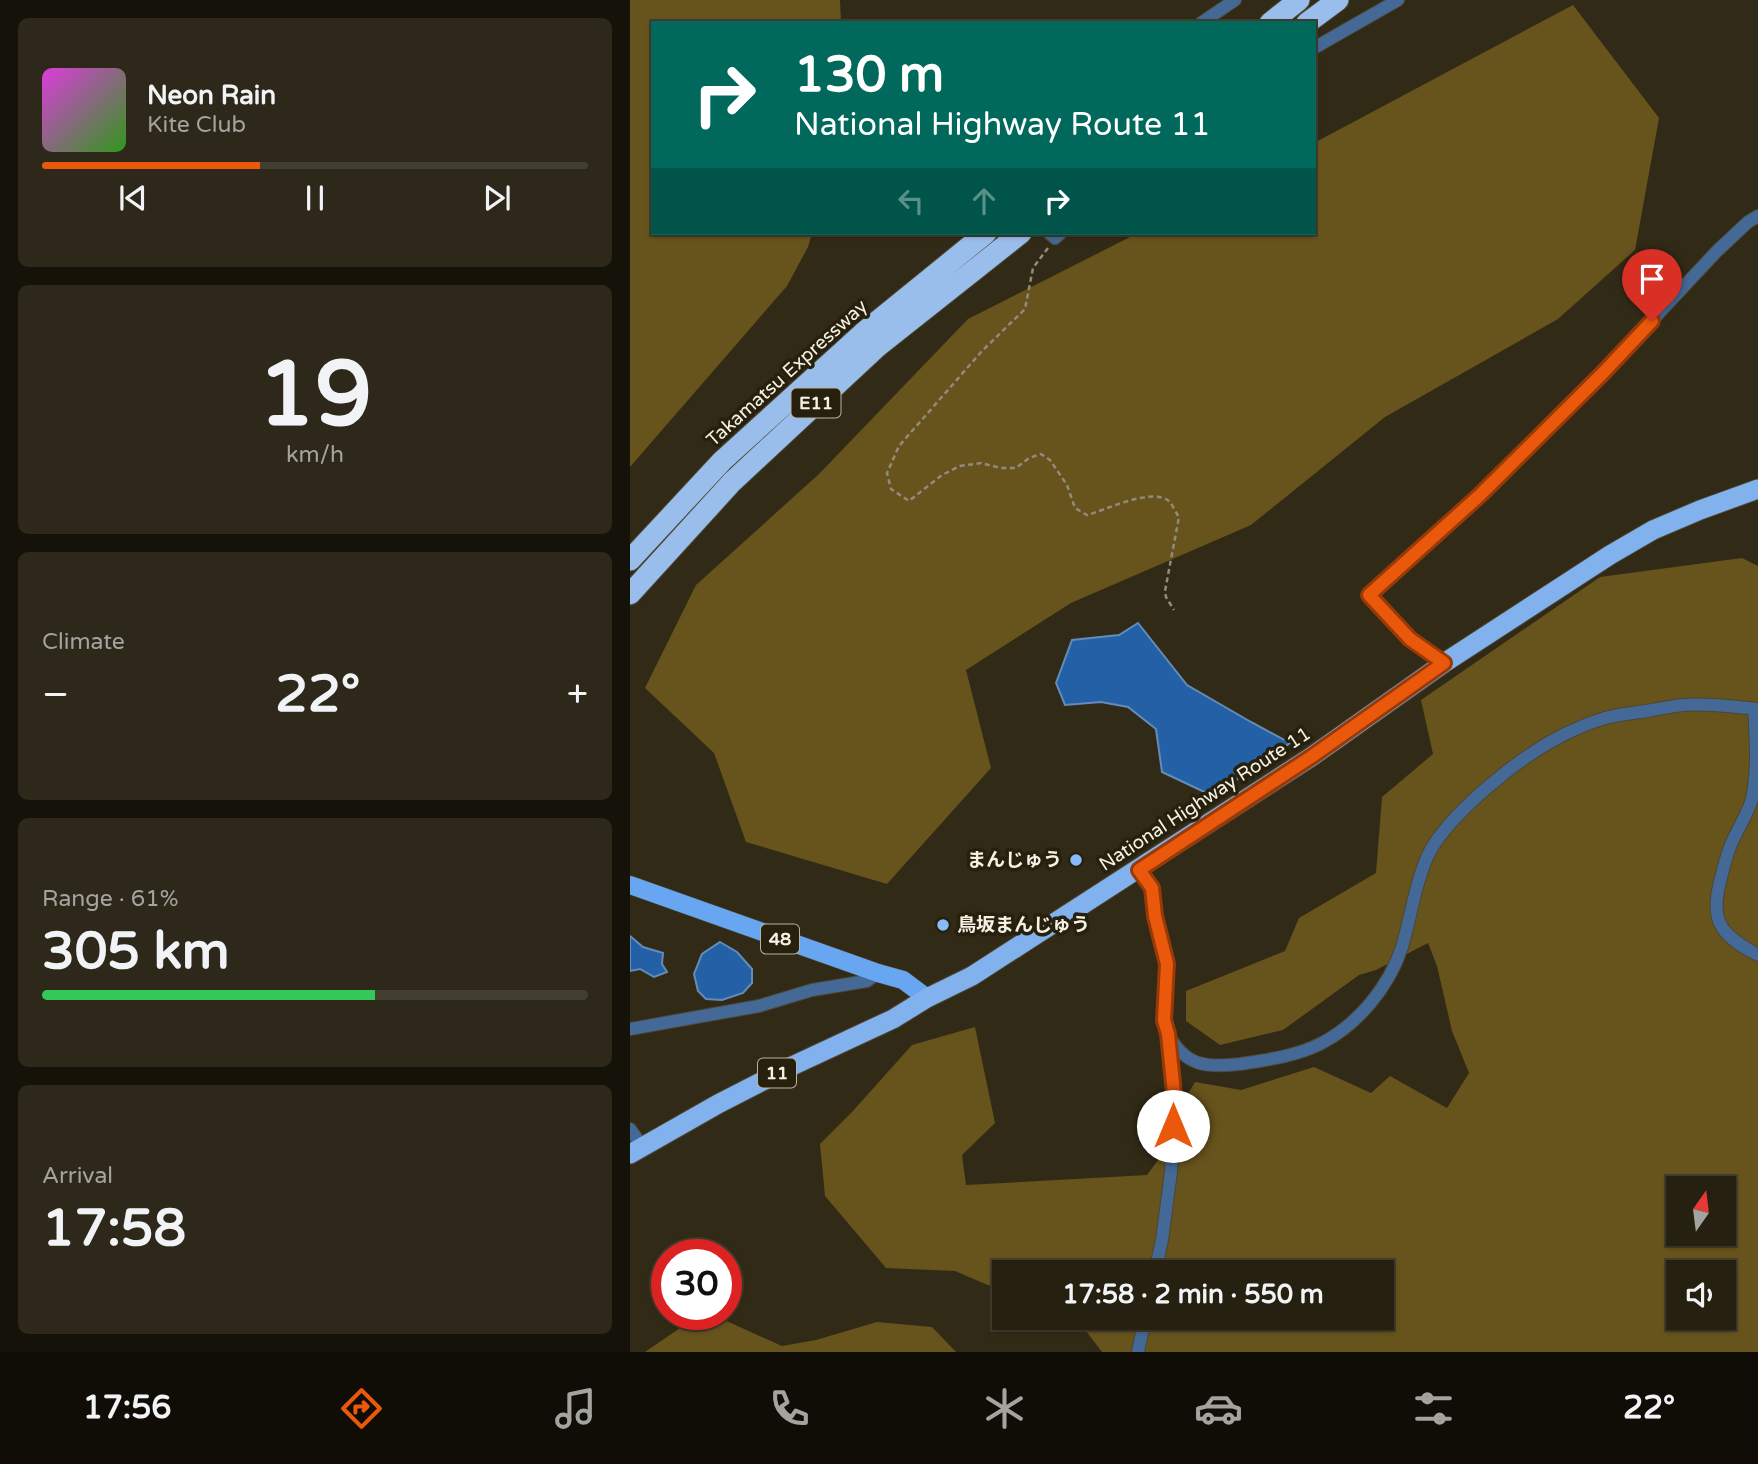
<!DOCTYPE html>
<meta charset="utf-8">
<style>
:root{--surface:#252010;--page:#2d2819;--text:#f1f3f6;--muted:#a3a39f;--line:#423e30;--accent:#ea580c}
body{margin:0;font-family:"Varela Round","Noto Sans JP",sans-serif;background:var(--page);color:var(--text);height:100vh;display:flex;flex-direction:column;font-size:26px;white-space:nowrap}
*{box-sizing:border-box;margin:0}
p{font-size:23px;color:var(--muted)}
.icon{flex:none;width:38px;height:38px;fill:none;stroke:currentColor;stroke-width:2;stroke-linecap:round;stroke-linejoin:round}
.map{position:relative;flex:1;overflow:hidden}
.side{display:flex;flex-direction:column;gap:18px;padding:18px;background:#141209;width:630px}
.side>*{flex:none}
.hud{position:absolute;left:21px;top:21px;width:665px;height:214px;border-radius:0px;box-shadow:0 2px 5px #0004,0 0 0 2px var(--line);background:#00695c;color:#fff;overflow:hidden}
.needle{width:46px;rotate:14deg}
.fabs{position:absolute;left:1036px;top:1176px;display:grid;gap:14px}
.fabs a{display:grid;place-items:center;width:70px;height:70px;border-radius:0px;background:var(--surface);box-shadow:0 2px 5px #0004,0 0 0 2px var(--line);font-size:35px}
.speed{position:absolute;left:21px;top:1239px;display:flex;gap:14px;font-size:35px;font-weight:700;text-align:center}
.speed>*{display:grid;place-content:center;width:91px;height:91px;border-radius:50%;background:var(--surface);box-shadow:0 2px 5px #0004,0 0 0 2px var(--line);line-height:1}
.speed .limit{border:10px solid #d22;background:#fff;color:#111}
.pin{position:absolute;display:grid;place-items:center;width:60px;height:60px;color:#fff;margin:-72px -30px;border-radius:50% 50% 50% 0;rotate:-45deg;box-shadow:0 0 7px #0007}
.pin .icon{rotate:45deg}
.me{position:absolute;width:77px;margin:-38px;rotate:0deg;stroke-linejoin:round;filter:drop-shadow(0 0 5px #0008)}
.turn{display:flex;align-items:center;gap:24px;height:147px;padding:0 28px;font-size:32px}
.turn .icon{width:91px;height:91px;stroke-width:2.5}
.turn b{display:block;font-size:49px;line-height:60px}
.lanes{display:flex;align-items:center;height:66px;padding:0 28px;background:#0003;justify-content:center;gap:35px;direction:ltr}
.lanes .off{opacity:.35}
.big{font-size:52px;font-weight:700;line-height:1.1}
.side .widget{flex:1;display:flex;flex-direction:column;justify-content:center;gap:10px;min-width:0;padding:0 24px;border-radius:10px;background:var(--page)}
.side .dial{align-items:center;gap:0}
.dial b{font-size:91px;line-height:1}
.song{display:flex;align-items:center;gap:21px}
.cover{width:84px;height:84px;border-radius:10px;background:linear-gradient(135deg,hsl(300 70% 55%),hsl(110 70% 35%))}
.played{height:7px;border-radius:4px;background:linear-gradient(90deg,var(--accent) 40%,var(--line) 40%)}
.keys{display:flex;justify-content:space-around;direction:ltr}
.heat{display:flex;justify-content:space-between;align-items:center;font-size:38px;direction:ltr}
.charge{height:10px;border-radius:5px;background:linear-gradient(90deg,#34c759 61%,var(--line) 0)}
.trip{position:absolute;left:362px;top:1260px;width:402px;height:70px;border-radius:0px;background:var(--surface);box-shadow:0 2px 5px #0004,0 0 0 2px var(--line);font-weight:700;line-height:70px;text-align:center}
.dock{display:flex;height:112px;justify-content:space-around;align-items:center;background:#0f0d06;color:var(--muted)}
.dock .icon{width:49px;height:49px}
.dock .selected{color:var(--accent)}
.dock b{font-size:32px;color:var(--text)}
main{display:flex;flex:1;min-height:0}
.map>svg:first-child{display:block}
</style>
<main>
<section class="side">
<div class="widget">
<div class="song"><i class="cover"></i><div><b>Neon Rain</b><p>Kite Club</p></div></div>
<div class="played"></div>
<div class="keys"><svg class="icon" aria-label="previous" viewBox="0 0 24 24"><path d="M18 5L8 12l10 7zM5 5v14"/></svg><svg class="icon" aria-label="pause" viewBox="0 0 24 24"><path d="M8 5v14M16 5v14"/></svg><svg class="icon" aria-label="next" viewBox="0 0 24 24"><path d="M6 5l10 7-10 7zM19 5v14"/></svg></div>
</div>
<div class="widget dial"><b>19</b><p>km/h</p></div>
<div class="widget"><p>Climate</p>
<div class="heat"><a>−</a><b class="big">22°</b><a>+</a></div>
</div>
<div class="widget"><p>Range · 61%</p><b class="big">305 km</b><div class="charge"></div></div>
<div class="widget"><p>Arrival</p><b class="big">17:58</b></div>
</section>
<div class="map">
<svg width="1128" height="1352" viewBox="0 0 1128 1352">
<rect width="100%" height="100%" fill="#312a16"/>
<path fill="#67531c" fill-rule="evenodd" d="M0 0H210L211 23H23V233H182L178 247 157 286 0 467Z
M943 5 1029 118 1005 250 928 319 755 417 621 525 441 603 336 670 361 768 257 884 116 842 84 753 15 688 66 585 189 474 338 319 508 233H684V143Z
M1112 558 1128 566V1352H472L446 1318H752V1272H374V1292L325 1271 256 1268 195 1196 190 1144 222 1112 282 1045 345 1027 365 1123 332 1155 336 1185 517 1175 534 1152 563 1130 559 1092 565 1082 611 1090 684 1067 741 1093 760 1076 817 1108 839 1073 822 1031 807 966 798 943 746 970 729 975 653 1030 590 1045 556 1021V991L655 951 669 918 746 873 752 797 803 754 791 700 970 577ZM1048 1188H1094V1234H1048ZM1048 1272H1094V1318H1048Z
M92 1319 152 1346 186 1340 247 1322 302 1327 326 1352H15L50 1328Z"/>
<path fill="#2460a5" stroke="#638cb8" stroke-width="2" d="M508 623 557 685 621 722 660 743 583 796 532 772 526 729 498 707 471 702 435 705 426 683 442 640 489 635Z
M0 936 13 947 33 953 32 964 37 972 24 977 10 969 0 971Z
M90 942 107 952 122 969V983L113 993 92 1000 76 999 68 991 64 974 72 954Z"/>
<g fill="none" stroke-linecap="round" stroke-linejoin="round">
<defs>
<path id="minor" d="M571 23 605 0
M684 48 768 0
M419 233 425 238 431 233
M814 663 780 639 739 595 850 494 972 374 1087 251 1118 222 1128 216
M1124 709C1126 739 1128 770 1122 799 1118 813 1110 825 1104 838 1098 849 1095 862 1092 874 1080 918 1086 933 1128 955
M508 870 522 888 525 916 537 964 534 1020 538 1034 545 1103 541 1172 532 1240 525 1272
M0 1029 129 1006 182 990 237 981 248 973
M538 1034C555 1066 576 1068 610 1064 637 1060 667 1056 692 1043 728 1024 759 987 772 947 781 917 787 872 803 846 819 821 842 800 865 781 897 754 935 730 975 718 990 714 1007 713 1022 710 1033 708 1043 706 1054 705 1075 703 1106 707 1128 709
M0 1129 12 1146
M508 1352 515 1318"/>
<path id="primary" d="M0 885 248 973 273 980 297 998"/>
<path id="trunk" d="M0 1154 88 1104 162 1066 263 1019 297 998 342 976 681 757 814 663 980 555 1023 530 1070 510 1128 489"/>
<path id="motorway" d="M640 23 669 0
M677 23 708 0
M0 560 92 461 233 333 356 233
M0 594 102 482 247 347 391 233"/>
</defs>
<use href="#minor" stroke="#4d4633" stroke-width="14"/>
<use href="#primary" stroke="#4d4633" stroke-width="19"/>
<use href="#trunk" stroke="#4d4633" stroke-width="21"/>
<use href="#motorway" stroke="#4d4633" stroke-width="23"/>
<path stroke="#918b7b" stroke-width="2.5" stroke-dasharray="5 3.5" stroke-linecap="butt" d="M418 248 403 268 395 309 352 351 269 446 257 473 261 489 279 501 312 475 330 466 351 463 371 468H386L399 458 411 454 420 460 437 485 445 508 457 515C476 510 523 486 540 502 543 506 546 513 549 517L535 591 536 597 544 610
M663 739 669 745"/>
<use href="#minor" stroke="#446996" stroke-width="12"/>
<use href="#primary" stroke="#69a6f1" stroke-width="18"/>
<use href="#trunk" stroke="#82b2ee" stroke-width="19"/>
<use href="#motorway" stroke="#9abeeb" stroke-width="21"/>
</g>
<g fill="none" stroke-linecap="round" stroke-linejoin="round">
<defs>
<path id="route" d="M543 1126 545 1103 538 1034 534 1020 537 964 525 916 522 888 509 870 681 757 814 663 780 639 739 595 850 495 972 374 1022 321"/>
</defs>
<use href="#route" stroke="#983908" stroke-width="18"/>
<use href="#route" stroke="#ea580c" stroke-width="12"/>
</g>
<g fill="#87bbfb" stroke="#27200d" stroke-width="2.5">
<circle cx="446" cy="860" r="7"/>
<circle cx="313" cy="925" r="7"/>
</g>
<g text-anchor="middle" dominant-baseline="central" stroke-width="7" stroke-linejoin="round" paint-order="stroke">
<g fill="#27200d" stroke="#b8b2a4" stroke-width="2">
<rect x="161.5" y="388.5" width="49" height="29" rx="5"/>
<rect x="131" y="924.5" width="38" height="29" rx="5"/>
<rect x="128" y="1058.5" width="38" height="29" rx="5"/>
</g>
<g font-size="18" font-weight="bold" fill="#f6f1e5">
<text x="186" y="403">E11</text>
<text x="150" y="939">48</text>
<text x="147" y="1073">11</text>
</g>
<g font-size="19" fill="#f6f1e5" stroke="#27200d">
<text transform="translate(157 373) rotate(-42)">Takamatsu Expressway</text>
<text transform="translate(575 799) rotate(-33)">National Highway Route 11</text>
</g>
<g font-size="19" font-weight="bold" fill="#f6f1e5" stroke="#27200d" text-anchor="end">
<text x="432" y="860">まんじゅう</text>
<text x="327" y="925" text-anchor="start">鳥坂まんじゅう</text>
</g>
</g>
</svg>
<div class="fabs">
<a><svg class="needle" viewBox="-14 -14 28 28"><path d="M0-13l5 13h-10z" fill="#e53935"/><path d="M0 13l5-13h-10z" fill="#a3a39f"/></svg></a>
<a><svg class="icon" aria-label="sound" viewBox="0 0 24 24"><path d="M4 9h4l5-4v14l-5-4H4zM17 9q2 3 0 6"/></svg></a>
</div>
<div class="speed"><div class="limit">30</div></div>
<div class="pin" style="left:1022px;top:321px;background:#d93025"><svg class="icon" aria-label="arrive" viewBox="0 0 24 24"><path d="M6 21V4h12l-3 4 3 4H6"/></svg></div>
<svg class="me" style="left:543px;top:1126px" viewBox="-20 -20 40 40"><circle r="19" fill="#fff"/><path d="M0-13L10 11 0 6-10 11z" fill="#ea580c"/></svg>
<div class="trip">17:58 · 2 min · 550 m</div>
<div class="hud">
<div class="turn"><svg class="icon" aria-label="right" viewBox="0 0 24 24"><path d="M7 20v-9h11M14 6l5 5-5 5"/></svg><div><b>130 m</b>National Highway Route 11</div></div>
<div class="lanes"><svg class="icon off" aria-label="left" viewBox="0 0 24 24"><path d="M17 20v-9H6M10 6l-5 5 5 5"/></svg><svg class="icon off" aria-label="ahead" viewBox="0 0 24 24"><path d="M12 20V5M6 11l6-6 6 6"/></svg><svg class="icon" aria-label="right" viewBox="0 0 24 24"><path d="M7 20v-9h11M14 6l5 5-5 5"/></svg></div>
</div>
</div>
</main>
<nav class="dock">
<b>17:56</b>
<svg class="icon selected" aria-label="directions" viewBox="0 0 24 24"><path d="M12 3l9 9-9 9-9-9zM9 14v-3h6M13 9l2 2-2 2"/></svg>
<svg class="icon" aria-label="music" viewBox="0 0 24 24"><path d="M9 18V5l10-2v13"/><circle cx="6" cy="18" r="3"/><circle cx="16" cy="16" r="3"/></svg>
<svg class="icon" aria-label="phone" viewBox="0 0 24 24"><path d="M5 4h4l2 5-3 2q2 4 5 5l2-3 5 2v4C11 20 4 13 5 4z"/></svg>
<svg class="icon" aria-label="climate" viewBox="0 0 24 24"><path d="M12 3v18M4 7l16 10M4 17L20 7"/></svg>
<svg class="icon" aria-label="car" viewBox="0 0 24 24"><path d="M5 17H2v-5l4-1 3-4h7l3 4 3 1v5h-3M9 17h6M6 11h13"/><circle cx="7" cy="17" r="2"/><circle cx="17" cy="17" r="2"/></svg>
<svg class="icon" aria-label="filters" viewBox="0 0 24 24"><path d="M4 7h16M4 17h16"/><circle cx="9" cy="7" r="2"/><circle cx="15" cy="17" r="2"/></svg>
<b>22°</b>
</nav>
